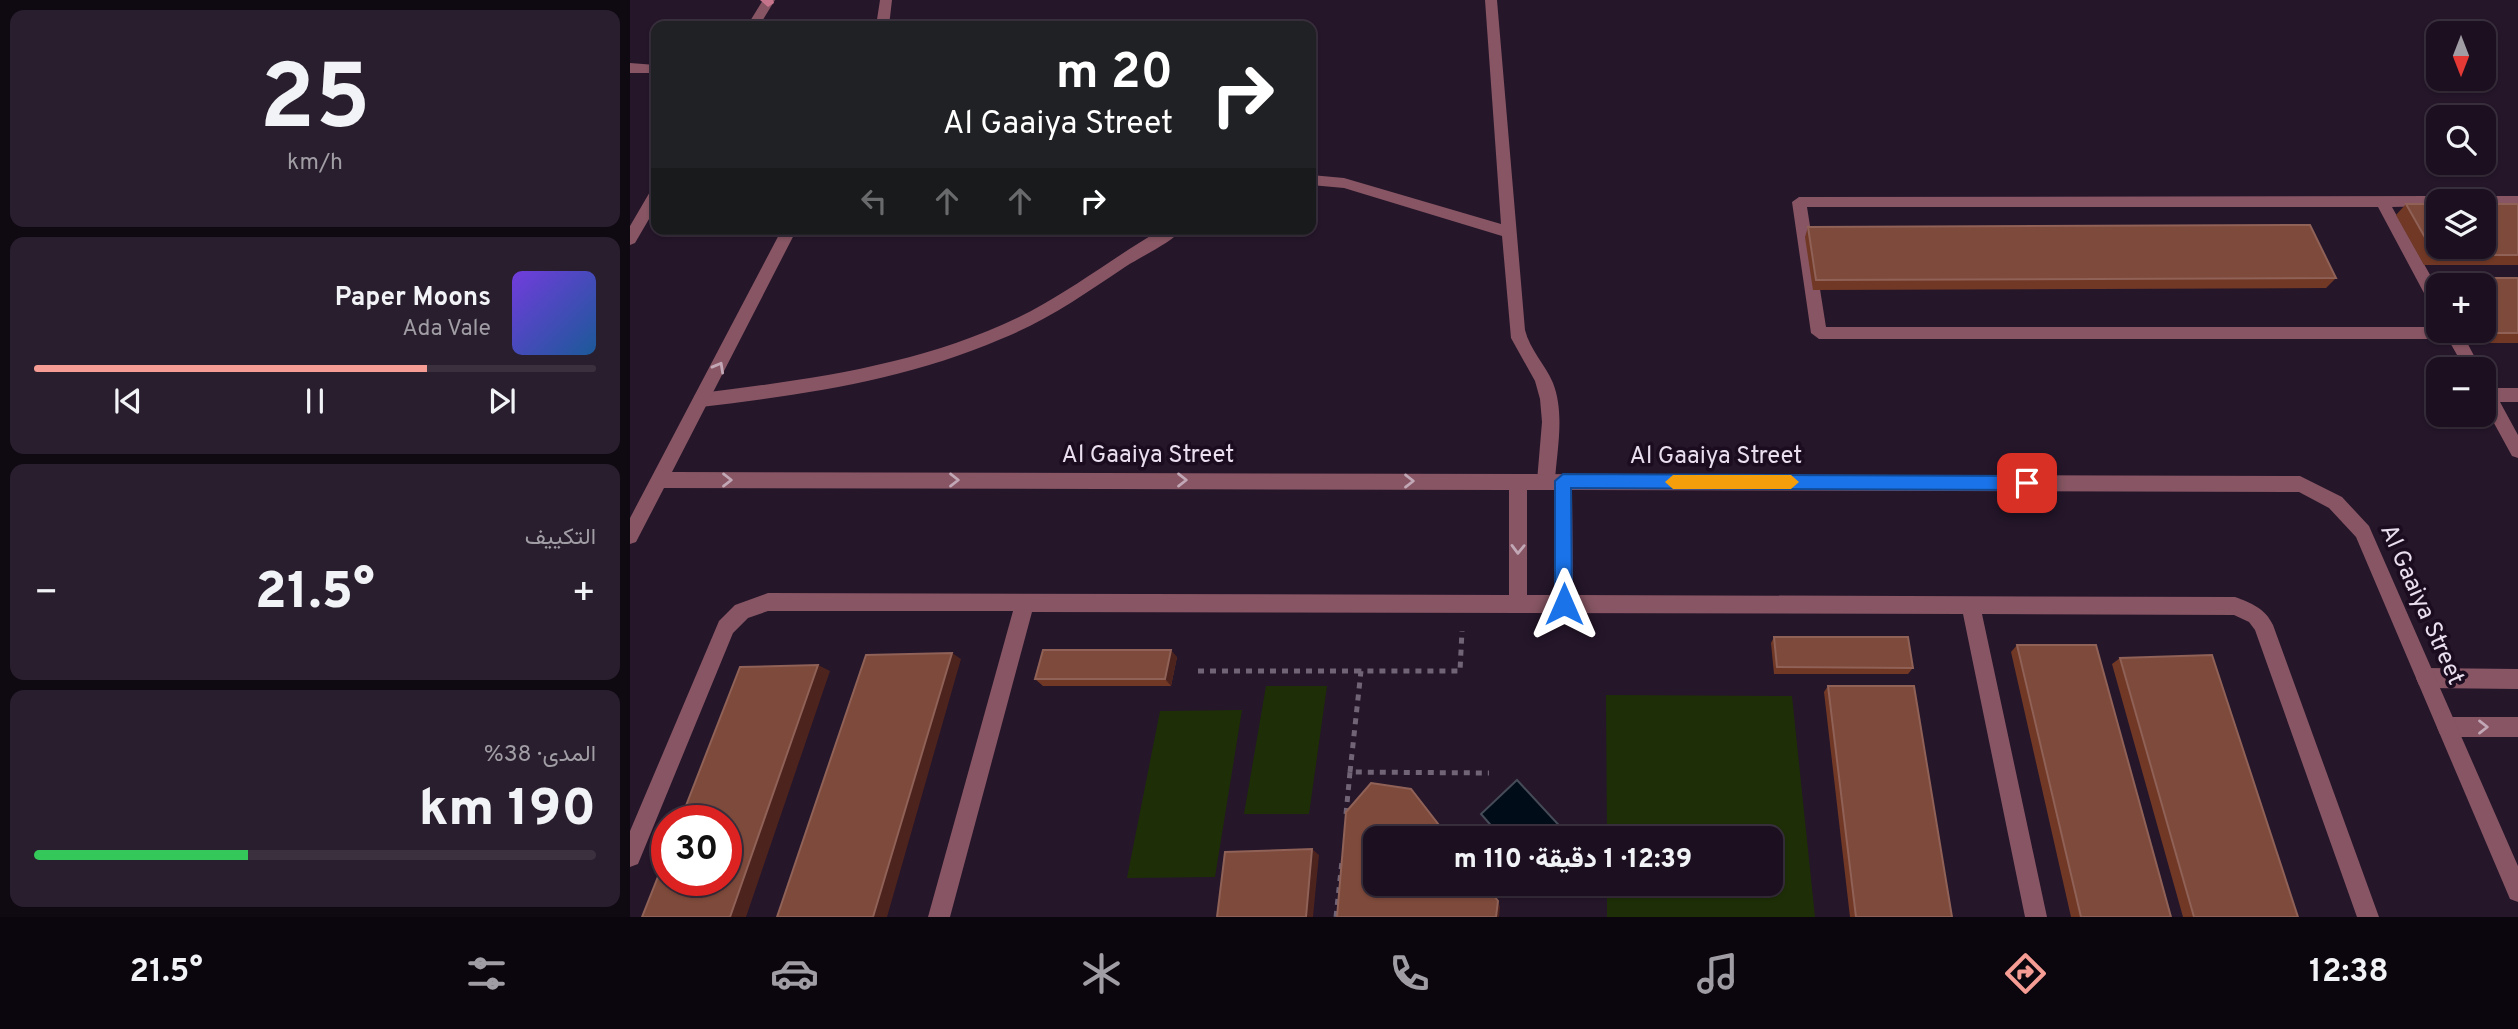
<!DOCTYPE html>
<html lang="ar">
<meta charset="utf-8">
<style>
:root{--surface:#1c1020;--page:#291e2d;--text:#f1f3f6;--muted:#a09da5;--line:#3a303e;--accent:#f59c94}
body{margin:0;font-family:Overpass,Vazirmatn,sans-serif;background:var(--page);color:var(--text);direction:rtl;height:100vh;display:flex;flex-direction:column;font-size:26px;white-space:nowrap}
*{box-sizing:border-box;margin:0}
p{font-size:23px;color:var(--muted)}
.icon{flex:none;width:38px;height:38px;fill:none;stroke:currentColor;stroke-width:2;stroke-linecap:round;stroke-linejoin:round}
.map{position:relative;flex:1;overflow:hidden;direction:ltr}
.sheet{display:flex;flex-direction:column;gap:10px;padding:10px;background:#0f0912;width:630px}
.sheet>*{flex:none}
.hud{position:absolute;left:21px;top:21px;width:665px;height:214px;border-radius:14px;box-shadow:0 2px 5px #0004,0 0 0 2px var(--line);direction:rtl;background:#202124;color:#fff;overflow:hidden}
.needle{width:46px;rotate:180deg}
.fabs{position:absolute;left:1796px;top:21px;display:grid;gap:14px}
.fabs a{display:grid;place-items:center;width:70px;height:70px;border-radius:14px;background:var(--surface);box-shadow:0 2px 5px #0004,0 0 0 2px var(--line);font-size:35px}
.speed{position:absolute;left:21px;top:805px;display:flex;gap:14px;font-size:35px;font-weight:700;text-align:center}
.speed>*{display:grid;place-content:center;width:91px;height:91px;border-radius:50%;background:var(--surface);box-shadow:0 2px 5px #0004,0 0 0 2px var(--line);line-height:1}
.speed .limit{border:10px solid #d22;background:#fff;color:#111}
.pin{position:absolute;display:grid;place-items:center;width:60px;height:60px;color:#fff;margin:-30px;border-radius:14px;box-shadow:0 4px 10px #0006}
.me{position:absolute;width:77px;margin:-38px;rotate:0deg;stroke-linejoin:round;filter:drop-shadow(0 0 5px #0008)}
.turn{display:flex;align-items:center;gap:24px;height:147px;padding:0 28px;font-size:32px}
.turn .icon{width:91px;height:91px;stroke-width:2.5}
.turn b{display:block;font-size:49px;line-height:60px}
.lanes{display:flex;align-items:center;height:66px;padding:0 28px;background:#0003;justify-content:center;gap:35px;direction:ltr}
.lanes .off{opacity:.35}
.big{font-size:52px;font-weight:800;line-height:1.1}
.sheet .card{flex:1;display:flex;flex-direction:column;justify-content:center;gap:10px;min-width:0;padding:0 24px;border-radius:14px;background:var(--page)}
.sheet .dial{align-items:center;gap:0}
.dial b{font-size:91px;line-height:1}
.song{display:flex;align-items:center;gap:21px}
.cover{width:84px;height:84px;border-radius:10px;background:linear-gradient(135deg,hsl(260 70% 55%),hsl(210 70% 35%))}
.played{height:7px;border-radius:4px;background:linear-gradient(90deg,var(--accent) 70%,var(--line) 70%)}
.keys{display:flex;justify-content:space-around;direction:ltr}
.heat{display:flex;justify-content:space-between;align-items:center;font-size:38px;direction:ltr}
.charge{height:10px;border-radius:5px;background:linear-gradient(90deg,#34c759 38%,var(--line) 0)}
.trip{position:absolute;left:733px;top:826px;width:420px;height:70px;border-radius:14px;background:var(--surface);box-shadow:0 2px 5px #0004,0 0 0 2px var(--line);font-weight:800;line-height:70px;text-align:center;direction:rtl}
.tab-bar{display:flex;height:112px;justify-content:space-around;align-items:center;background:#0b060d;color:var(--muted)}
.tab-bar .icon{width:49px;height:49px}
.tab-bar .selected{color:var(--accent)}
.tab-bar b{font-size:32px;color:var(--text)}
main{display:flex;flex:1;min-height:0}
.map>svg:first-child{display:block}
</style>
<main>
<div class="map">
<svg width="1888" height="917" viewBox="0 0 1888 917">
<rect width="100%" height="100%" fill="#25162a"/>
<path fill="#1e2f07" d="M636 686H697L679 814H614Z
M976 695 1162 696 1185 917H977V884H1141V838H977Z
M612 710 585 877 497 878 530 711Z"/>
<path fill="#000c18" stroke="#464b58" stroke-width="2" d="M887 780 938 835 935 838H872L851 814Z"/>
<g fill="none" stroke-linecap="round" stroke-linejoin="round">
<path stroke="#716476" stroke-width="5" stroke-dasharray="6 6" stroke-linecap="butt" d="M568 671H731
M720 772 731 671H830L832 631
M716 814 720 772 859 773
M706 917 712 861"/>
<path fill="#875563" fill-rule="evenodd" d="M855 0H867L895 330C900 350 915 364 923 383 935 414 927 449 925 481L922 486 916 489 910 486 907 481 912 422 910 399 905 381 881 338 872 236 714 188 681 185V175L714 178 871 224Z
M1808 196 1815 201H1808V206L1762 207 1808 289V310L1802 308 1748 207H1177L1196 327H1808V331H1831L1851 369H1835L1818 339H1189L1181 333 1162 202 1169 197Z
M1853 196H1888V206H1853V201H1846Z
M532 229H552C543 242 510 257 495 267 455 294 416 321 371 339 276 380 173 395 71 407L65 405 63 400 65 395 71 393C184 379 299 364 401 311 446 287 487 255 532 229Z
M1853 380 1859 382 1862 388H1888V402H1870L1888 435V458L1882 456 1853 403Z
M1796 668 1888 669V689L1796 688 1789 685 1786 678 1789 671Z
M1817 717H1888V737H1817L1810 734 1807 727 1810 720Z"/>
<path fill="#875563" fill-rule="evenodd" d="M133 0H145L129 26H117Z
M250 0H262L259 26H246Z
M0 63 26 65V73H0Z
M26 189V207L5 243 0 245V226L21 190Z
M152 229H167L42 472 1670 476 1712 497 1739 526 1888 866V902L1880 899 1726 537 1699 508 1669 492 942 490 943 595 1605 597C1621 603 1635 608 1643 625L1749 917H1727L1625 630 1619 622 1604 615 1352 614 1417 917H1395L1333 614 402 612 320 917H298L383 611H138L118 618 103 633 8 864 0 867V831L89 621 105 605 138 593 879 595V490L34 488 6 542 0 544V518ZM897 490H924V595H897Z"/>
<path fill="#c5748b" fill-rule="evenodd" d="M130 0H143L144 3 138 7Z"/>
</g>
<path fill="#713825" d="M1776 204H1888V265H1794L1766 215Z
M1178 227 1706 278 1696 288 1183 290 1175 237Z
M1822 278H1888V343H1840L1834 331H1853V285H1814Z
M1144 637 1283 668 1278 674H1144L1141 643Z
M1387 645 1541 917H1441L1381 652Z
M547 657 541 686H413L405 679Z
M1490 658 1668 917H1553L1482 664Z
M1198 686 1322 917H1220L1194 692Z"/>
<path fill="#4d231e" d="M541 650 547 657 541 686 535 679Z
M322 653 331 659 257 917H243Z
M188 665 200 671 116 917H100Z
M682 849 689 855 683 917H676Z
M868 901 870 907 869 917H866Z"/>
<path fill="#7e4a3b" stroke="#8f6157" stroke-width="2" d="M1776 204H1808V247H1853V204H1888V255H1805Z
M1680 225 1706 278 1186 280 1178 227Z
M1822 278H1888V333H1852L1851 331H1853V285H1826Z
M1144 637H1278L1283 668 1147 667Z
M1387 645H1466L1541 917H1451Z
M413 650H541L535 679H405Z
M322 653 243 917H147L236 655Z
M1582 655 1668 917H1564L1490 658Z
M188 665 100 917H12L37 854V880H96V821H50L110 667Z
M1198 686H1284L1322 917H1226Z
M741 783 781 789 819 838H746V884H855L868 901 866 917H707L716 812Z
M682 849 676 917H587L595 852Z"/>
<defs><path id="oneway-chevron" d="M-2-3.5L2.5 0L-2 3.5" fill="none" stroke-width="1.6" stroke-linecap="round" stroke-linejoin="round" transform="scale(1.75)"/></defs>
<g stroke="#c2a8b6">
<use href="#oneway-chevron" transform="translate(89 367) rotate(-61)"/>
<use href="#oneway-chevron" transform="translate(97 480)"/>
<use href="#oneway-chevron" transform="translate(324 480)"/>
<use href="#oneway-chevron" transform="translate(552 480)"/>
<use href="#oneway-chevron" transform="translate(779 481)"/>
<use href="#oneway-chevron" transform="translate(888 549) rotate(91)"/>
<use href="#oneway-chevron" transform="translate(1853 727)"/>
</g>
<path fill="#1a73e8" stroke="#114b97" stroke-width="2" d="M933 474 1397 476 1405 483 1397 490 941 488 942 604 934 612 925 604V481Z"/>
<path fill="#f59e0b" d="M1043 475H1161L1169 482 1161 489H1043L1035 482Z"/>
<g text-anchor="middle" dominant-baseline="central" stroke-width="7" stroke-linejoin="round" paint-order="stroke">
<g font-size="24" fill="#e9dfee" stroke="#1b0c20">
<text x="518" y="456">Al Gaaiya Street</text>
<text x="1086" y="457">Al Gaaiya Street</text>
<text transform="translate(1791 605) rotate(66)">Al Gaaiya Street</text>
</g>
</g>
</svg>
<div class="fabs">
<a><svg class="needle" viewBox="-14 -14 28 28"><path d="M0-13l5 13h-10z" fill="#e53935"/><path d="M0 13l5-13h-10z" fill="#a09da5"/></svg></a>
<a><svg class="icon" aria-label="search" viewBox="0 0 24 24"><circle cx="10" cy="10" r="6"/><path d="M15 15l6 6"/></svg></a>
<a><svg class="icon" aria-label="layers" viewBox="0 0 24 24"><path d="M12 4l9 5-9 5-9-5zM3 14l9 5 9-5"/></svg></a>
<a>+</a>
<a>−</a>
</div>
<div class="speed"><div class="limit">30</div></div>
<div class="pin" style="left:1397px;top:483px;background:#d93025"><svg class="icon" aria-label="arrive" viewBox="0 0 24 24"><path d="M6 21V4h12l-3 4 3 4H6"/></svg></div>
<svg class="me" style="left:934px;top:604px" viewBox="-20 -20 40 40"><path d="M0-17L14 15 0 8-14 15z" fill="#1a73e8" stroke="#fff" stroke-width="4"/></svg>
<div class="trip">12:39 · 1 دقيقة · 110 m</div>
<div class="hud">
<div class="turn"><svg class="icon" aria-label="right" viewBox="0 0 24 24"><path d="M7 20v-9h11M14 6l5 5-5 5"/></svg><div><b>20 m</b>Al Gaaiya Street</div></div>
<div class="lanes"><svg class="icon off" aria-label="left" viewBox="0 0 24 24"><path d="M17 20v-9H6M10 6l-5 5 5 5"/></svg><svg class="icon off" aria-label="ahead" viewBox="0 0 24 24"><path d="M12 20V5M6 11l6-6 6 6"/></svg><svg class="icon off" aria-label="ahead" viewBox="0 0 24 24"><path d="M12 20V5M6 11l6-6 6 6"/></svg><svg class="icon" aria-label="right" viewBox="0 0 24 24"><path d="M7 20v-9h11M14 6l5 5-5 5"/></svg></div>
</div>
</div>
<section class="sheet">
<div class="card dial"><b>25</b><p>km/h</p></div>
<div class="card">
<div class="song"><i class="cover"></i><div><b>Paper Moons</b><p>Ada Vale</p></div></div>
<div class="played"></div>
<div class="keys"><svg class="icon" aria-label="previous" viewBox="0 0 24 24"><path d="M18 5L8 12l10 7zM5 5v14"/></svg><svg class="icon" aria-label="pause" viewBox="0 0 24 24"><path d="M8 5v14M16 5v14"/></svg><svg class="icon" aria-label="next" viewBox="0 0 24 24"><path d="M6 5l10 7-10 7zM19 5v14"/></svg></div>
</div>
<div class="card"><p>التكييف</p>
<div class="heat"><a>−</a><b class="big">21.5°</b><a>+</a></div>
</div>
<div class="card"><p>المدى · 38%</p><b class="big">190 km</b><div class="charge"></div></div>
</section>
</main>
<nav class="tab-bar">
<b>12:38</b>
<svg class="icon selected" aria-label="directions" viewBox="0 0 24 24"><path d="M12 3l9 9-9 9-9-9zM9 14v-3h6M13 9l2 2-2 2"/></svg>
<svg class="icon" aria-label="music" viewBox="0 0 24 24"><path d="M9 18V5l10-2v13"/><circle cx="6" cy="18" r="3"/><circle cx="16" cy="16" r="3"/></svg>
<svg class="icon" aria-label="phone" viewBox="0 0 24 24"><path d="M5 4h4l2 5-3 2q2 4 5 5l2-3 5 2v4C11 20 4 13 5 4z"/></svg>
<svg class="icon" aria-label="climate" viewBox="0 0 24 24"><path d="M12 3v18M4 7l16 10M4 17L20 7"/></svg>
<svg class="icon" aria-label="car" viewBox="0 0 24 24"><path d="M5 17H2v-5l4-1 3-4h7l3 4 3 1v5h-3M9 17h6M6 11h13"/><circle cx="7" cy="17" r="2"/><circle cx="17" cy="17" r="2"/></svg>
<svg class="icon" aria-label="filters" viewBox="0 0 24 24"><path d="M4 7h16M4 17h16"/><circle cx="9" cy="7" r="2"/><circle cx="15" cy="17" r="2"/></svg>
<b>21.5°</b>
</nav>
